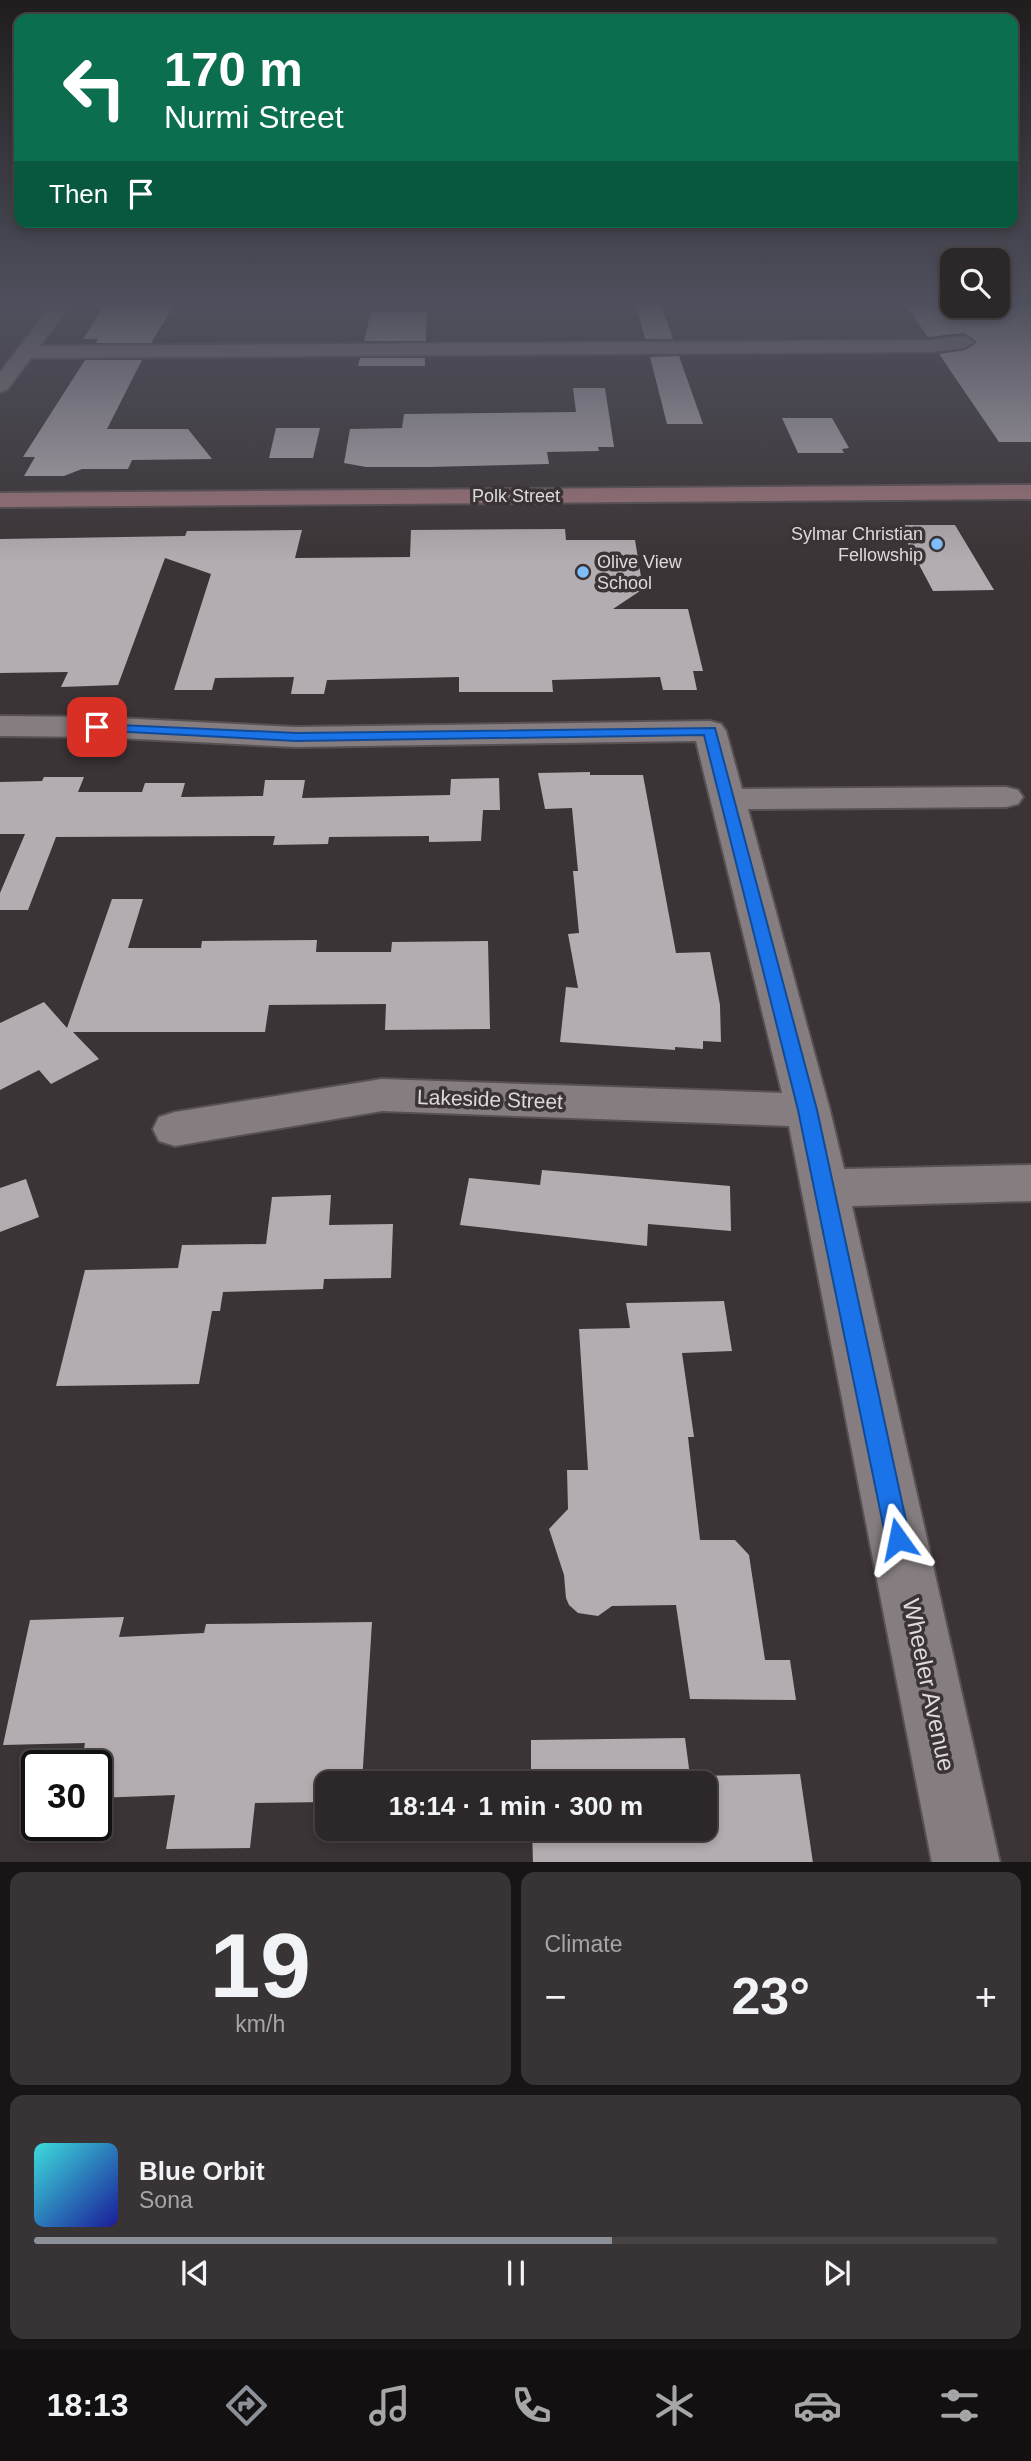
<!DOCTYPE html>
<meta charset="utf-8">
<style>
:root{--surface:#2c2728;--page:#383334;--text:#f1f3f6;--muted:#a6a5a8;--line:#484445;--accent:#8c9099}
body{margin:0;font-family:Helvetica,sans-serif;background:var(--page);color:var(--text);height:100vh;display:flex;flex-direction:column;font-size:26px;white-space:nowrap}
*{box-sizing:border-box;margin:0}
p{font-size:23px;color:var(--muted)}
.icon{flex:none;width:38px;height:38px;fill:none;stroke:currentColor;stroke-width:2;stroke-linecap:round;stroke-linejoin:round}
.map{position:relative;height:1862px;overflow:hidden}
.panel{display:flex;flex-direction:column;gap:10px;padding:10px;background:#181516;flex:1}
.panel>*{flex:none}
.hud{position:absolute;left:14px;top:14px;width:1004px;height:214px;border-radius:14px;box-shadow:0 4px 10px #0003,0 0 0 2px var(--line);background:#0b6e4f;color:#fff;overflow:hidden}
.fabs{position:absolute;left:940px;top:248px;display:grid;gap:14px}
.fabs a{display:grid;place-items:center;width:70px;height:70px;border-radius:14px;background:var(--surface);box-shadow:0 4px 10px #0003,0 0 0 2px var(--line);font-size:35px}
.speed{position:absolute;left:21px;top:1750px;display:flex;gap:14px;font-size:35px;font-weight:700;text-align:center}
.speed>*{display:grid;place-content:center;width:91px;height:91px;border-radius:50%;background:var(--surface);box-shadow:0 4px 10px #0003,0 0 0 2px var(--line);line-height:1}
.speed .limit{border:4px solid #111;border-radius:10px;background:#fff;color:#111}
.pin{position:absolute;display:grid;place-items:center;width:60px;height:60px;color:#fff;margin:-30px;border-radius:14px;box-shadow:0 4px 10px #0006}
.me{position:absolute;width:77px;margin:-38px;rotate:348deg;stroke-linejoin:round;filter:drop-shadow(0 0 5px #0008)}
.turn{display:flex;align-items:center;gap:24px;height:147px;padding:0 35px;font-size:32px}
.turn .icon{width:91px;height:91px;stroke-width:2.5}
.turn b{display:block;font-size:49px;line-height:60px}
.then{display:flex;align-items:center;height:66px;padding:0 35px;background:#0003;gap:14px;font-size:26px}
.big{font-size:52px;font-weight:800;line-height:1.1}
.panel .tile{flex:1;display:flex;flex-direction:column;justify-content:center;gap:10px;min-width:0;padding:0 24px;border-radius:14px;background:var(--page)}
.panel .dial{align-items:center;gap:0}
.dial b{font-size:91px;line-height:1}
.song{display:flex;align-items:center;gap:21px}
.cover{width:84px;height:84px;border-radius:10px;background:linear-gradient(135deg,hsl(180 70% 55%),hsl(240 70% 35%))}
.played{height:7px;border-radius:4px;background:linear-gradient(90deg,var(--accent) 60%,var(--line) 60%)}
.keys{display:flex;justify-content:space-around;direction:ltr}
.heat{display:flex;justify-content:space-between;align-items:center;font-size:38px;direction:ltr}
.panel .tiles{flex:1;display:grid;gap:10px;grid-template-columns:1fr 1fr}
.tile:last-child{grid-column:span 2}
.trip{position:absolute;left:315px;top:1771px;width:402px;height:70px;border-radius:14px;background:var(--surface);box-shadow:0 4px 10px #0003,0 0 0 2px var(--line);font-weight:800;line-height:70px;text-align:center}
.tabs{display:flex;height:112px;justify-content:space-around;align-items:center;background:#121010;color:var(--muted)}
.tabs .icon{width:49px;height:49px}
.tabs .selected{color:var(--accent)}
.tabs b{font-size:32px;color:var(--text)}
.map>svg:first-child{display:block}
</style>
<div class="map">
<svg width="1031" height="1863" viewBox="0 0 1031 1863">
<rect width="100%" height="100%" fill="#3b3436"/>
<path fill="#b3acb1" d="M648 302H660L673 339H645L636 305Z
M106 303H145L175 304 151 343H96L98 339H83Z
M906 306H1031V442H999L939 354 965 350 975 344V340L964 333 928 337Z
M371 312H427L426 341H364Z
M679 356 703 424H667L650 357Z
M360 358H425V366H358Z
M85 360H142L107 429H188L212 459 132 460 128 469H82L64 476H24L35 457H23Z
M573 388H605L614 447H598L599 451 547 452 549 464 428 467H366L344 463 350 429 402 428 404 414 576 412Z
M782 418H832L849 448 842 449 844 453H798Z
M276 428H320L313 458H269Z
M898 525H955L994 590 933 591Z
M565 529 566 540H635L643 589 613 609H688L703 671H693L697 690H663L660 677 552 680 553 692H459V677L327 680 324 694H291L294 677 215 678 212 690H174L211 574 165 558 118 685 61 687 68 672 0 673V539L185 536 187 531 302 530 295 558 410 557 411 530Z
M590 772V775H643L676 953 710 952 720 1005 721 1042 703 1041V1049L675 1047V1050L560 1042 566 987 578 988 568 934 579 933 573 871H578L572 808 545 809 538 773Z
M44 777H84L78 792H142L145 783H185L181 797 263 796 265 780H305L302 798 450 795 451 779 499 778 500 810H483L481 841 429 842V836L329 837 328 844 273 845 275 836 56 837 28 910H0V893L25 834H0V782L42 781Z
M112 899H143L128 948H201L202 941 317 940 316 952H391L392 942 488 941 490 1029 385 1030 386 1004 269 1005 265 1032H73L99 1059 51 1084 39 1070 0 1090V1023L44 1002 67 1028Z
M542 1170 730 1186 731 1231 648 1224 647 1246 460 1225 469 1178 540 1185Z
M26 1179 39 1217 0 1232V1188Z
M331 1195 329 1225 393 1224 391 1278 324 1279 323 1289 223 1292 220 1311H212L199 1384 56 1386 85 1270 178 1268 182 1245 266 1244 272 1197Z
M724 1301 732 1351 682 1353 694 1437H688L700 1540H735L749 1555 765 1660H790L796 1700 690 1699 676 1605 612 1606 598 1616 578 1613 569 1605 566 1598 564 1575 549 1529 568 1509 567 1470H588L579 1329 630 1328 626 1303Z
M124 1617 119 1637 204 1633 206 1624 372 1622 362 1783H327V1802L255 1803 250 1848 166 1849 175 1795 96 1798V1766H81L85 1743 3 1745 30 1620Z
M685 1738 690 1776 800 1774 813 1863H533L532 1829H705V1783H531V1740Z"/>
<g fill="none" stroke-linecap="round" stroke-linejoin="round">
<defs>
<path id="street" d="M54 302H72L40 346 933 340 964 336 974 342 964 348 933 352 31 358 7 390 0 392V372Z
M0 716 97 717 296 727 710 721 721 724 726 731 742 789 1006 787 1018 790 1023 797 1018 804 1006 807 748 809 830 1110 844 1169 1031 1165V1201L852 1206 1000 1863H932L789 1126 382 1111 175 1146 159 1141 153 1129 159 1117 175 1112 382 1079 782 1093 696 741 296 747 97 737 0 736Z"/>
<path id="secondary" d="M1031 485V499L0 507V493Z"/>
</defs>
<use href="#street" stroke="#575153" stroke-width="4"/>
<use href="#secondary" stroke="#575153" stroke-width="4"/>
<use href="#street" fill="#857d7f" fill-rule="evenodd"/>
<use href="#secondary" fill="#9c7378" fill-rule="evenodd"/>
</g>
<linearGradient id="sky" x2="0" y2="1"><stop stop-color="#201d1e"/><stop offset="0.54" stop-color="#4f505d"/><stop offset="1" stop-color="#4f505d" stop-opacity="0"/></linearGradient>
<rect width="1031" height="562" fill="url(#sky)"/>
<path fill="#1a73e8" stroke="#114b97" stroke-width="2" d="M97 724 296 733 715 728 817 1110 910 1539 907 1547 898 1550 890 1547 886 1539 798 1110 704 735 296 741 92 730V725Z"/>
<g fill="#7fbdfa" stroke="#3b3436" stroke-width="2.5">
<circle cx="937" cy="544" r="7"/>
<circle cx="583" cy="572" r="7"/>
</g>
<g text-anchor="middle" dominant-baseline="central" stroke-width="7" stroke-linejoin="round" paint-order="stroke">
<g font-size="18" fill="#dedadb" stroke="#3b3436">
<text x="516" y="496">Polk Street</text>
</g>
<g font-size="18" fill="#dedadb" stroke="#3b3436" text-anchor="end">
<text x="923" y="534">Sylmar Christian<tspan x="923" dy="21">Fellowship</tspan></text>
<text x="597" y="562" text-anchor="start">Olive View<tspan x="597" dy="21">School</tspan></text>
</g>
<g font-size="21" fill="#dedadb" stroke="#3b3436">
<text transform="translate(490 1099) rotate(2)">Lakeside Street</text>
</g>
<g font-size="24" fill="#dedadb" stroke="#3b3436">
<text transform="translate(929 1685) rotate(78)">Wheeler Avenue</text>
</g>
</g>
</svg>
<div class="fabs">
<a><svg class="icon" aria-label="search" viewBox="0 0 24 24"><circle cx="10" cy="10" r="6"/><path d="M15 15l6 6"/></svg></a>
</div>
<div class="speed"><div class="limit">30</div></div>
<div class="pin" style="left:97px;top:727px;background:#d93025"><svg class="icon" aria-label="arrive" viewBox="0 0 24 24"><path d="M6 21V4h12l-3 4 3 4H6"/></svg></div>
<svg class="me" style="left:898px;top:1539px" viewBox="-20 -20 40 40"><path d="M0-17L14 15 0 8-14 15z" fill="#1a73e8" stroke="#fff" stroke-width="4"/></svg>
<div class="trip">18:14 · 1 min · 300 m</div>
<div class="hud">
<div class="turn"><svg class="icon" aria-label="left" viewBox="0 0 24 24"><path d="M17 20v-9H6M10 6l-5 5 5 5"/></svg><div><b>170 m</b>Nurmi Street</div></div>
<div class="then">Then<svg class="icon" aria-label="arrive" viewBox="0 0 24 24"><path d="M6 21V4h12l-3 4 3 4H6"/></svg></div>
</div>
</div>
<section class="panel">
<div class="tiles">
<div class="tile dial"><b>19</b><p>km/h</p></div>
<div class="tile"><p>Climate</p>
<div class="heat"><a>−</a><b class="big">23°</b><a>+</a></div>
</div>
<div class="tile">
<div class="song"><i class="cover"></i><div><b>Blue Orbit</b><p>Sona</p></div></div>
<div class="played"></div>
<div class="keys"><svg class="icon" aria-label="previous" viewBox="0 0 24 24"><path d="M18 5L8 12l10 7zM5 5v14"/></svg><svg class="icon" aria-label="pause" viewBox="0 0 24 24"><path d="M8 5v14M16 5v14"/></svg><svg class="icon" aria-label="next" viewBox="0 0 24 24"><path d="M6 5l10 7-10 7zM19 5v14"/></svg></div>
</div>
</div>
</section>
<nav class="tabs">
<b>18:13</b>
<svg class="icon selected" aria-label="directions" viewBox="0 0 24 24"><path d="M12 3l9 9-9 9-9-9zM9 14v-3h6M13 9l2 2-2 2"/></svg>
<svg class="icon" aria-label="music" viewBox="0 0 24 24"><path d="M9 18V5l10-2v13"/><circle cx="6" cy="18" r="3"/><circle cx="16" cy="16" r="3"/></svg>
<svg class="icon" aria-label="phone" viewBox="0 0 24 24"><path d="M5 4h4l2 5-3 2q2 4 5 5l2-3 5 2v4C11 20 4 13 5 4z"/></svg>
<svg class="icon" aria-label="climate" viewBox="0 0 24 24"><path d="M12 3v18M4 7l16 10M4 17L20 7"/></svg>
<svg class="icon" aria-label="car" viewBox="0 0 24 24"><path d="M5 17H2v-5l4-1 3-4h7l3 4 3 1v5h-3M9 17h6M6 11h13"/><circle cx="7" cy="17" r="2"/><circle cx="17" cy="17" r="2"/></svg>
<svg class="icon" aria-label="filters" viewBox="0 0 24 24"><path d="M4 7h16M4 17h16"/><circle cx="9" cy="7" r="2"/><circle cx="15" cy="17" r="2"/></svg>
</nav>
